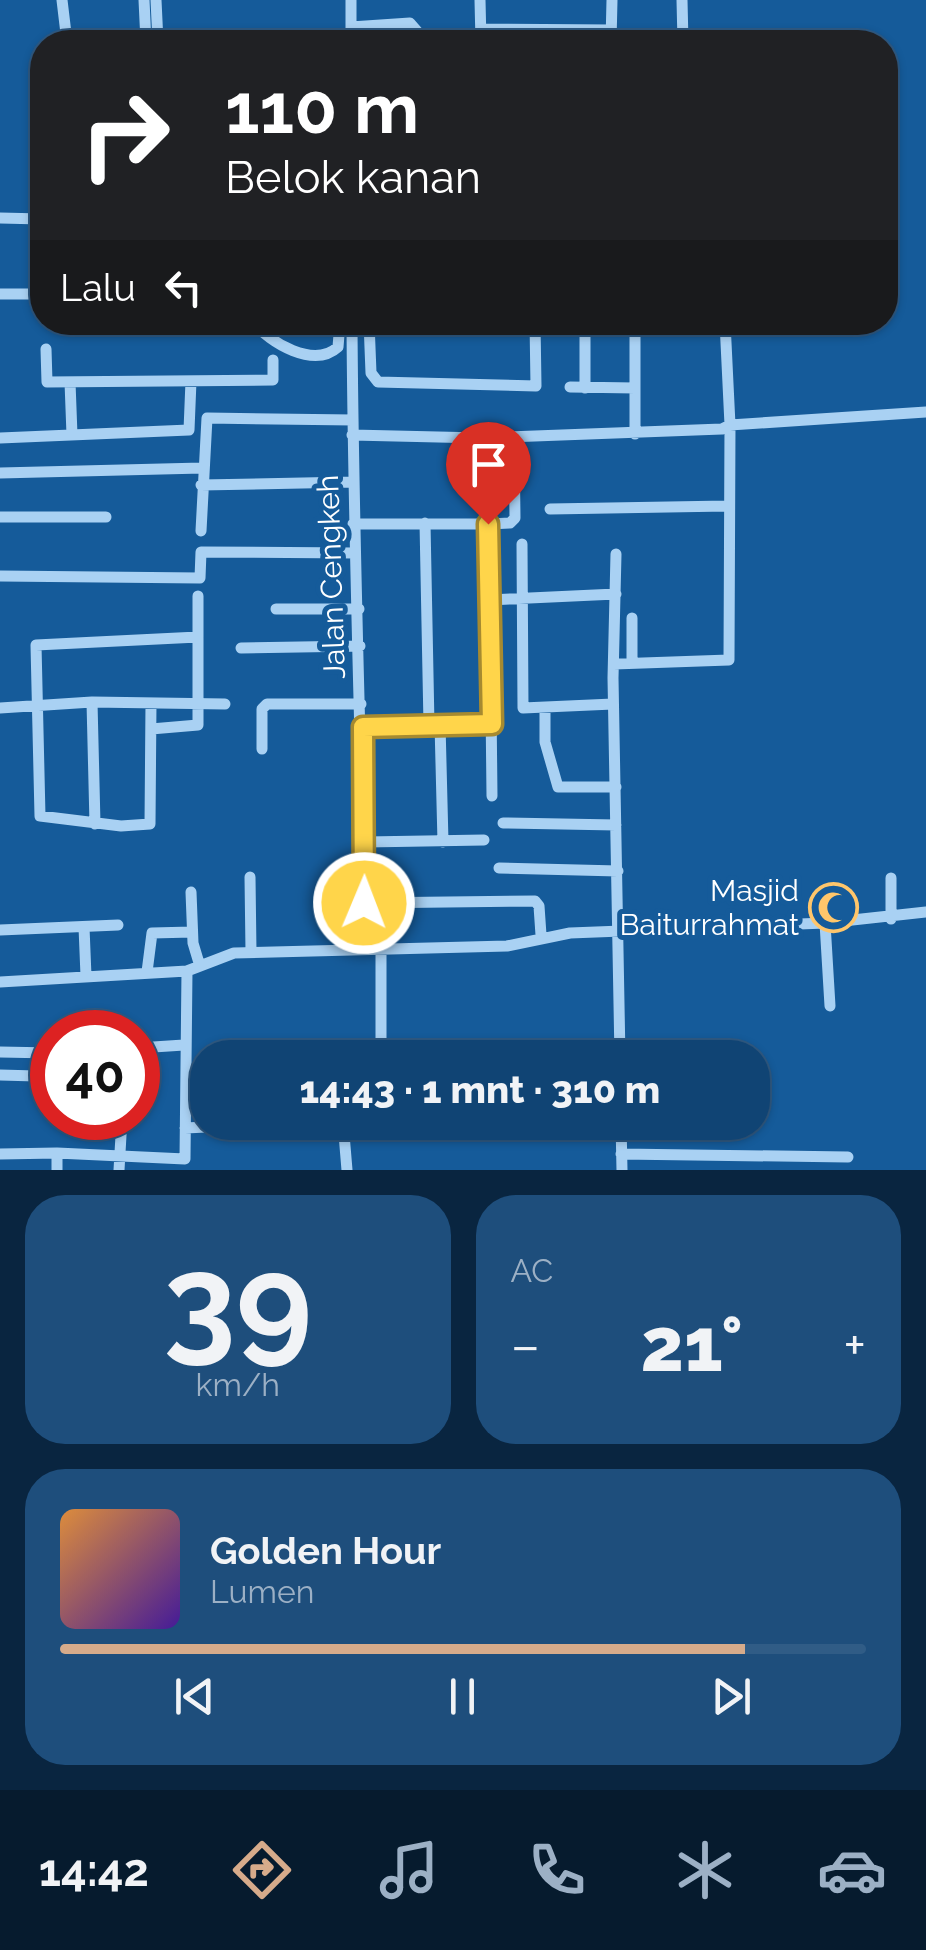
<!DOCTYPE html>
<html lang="id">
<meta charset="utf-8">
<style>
:root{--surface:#104474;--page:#1e4e7c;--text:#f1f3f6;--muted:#9cb0c5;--line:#305c86;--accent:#d6ab8b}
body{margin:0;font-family:Raleway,sans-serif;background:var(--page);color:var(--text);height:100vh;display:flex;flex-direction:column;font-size:38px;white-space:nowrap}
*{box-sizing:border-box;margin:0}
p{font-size:32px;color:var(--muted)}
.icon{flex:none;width:55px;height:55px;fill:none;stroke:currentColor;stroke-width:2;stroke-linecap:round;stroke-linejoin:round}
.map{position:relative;height:1170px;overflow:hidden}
.panel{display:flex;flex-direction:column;gap:25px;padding:25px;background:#092540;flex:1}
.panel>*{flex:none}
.top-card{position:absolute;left:30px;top:30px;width:868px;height:305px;border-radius:40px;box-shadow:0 2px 8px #0004,0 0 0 2px var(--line);background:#202124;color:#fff;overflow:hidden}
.speed{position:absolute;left:30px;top:1010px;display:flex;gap:20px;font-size:50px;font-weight:700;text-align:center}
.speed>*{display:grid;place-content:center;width:130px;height:130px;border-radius:50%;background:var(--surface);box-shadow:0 2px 8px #0004,0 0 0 2px var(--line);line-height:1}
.speed .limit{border:15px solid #d22;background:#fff;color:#111}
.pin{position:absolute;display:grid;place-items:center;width:85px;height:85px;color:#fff;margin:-102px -42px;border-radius:50% 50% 50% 0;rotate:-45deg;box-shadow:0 0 10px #0007}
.pin .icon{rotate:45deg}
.me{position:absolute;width:110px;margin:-55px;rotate:1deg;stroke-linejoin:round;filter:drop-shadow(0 0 8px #0008)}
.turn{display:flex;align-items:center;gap:35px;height:210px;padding:0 30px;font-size:45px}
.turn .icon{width:130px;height:130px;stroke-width:2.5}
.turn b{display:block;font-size:70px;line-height:85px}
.then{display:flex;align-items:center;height:95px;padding:0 30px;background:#0003;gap:20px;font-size:38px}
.big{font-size:75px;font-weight:800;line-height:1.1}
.panel .card{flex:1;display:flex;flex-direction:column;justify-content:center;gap:15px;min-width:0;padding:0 35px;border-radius:40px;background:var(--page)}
.panel .dial{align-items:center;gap:0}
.dial b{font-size:130px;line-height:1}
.song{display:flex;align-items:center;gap:30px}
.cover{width:120px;height:120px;border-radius:15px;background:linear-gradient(135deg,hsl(30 70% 55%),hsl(260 70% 35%))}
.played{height:10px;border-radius:5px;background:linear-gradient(90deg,var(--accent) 85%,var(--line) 85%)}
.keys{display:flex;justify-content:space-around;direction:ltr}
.heat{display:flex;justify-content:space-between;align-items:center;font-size:55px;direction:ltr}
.panel .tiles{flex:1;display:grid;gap:25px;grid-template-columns:1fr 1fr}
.card:last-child{grid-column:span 2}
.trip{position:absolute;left:190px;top:1040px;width:580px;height:100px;border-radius:40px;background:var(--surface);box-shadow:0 2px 8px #0004,0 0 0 2px var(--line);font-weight:800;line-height:100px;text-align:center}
.dock{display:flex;height:160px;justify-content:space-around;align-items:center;background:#061b2e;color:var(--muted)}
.dock .icon{width:70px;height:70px}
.dock .selected{color:var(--accent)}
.dock b{font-size:45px;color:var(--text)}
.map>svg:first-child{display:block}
</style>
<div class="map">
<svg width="926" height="1170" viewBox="0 0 926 1170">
<rect width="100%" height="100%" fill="#155b9a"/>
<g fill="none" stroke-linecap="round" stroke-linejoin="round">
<path stroke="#a9d1f3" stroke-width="11" d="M62 0 67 42
M144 0 146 42
M156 0 158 42
M351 0V42
M480 0 481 42
M682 0 683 42
M351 27 410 23 417 31 418 42
M481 29 612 30
M611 42 612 0
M0 218 42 219
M0 294H42
M253 322C270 343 314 369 338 347L340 322
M352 322C353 531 361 740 365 949
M369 322 371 373 378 382 536 386 535 322
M635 329V434
M585 331V388
M46 349 47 382 273 380V360
M70 382 72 435
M570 387 635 388
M352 435 481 438 722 429 730 425 725 322
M0 438 189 430 191 381
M0 473 202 468
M201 485 351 482
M550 509 727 506
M0 517H106
M425 523 429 725
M353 524H489L492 796
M489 524 510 523 515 518 514 437
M201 531 207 418 353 420
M522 544 523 708 613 704
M616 554 613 678 620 1058
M0 576 200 578 201 552 355 553
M489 600 616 594
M276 609H359
M241 648 360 646
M632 663V618
M614 664 729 660 730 425 926 412
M92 702 95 824
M151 703 150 824 121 826 40 816 36 645 198 637
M0 708 92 702 225 704
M545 710V742L558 787H616
M440 724 443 842
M363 727 492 724
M151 729 198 725V596
M262 749V709L267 704H361
M503 823 616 825
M366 842 484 840
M499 868 618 871
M250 877 251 952
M891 878V919
M191 892 193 943 199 963
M364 903 535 901 539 906 541 935
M825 923 830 1006
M84 927 86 976
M0 930 118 925
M147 972 152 933 192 932
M0 982 187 971 234 953 507 946 570 933 825 923 926 912
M138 1048 184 1045
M0 1052 52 1053
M381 1058V949
M186 1072 208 1070
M0 1075 36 1076
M343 1122 347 1170
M621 1122 622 1170
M185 1128 311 1122
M0 1154 57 1153
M621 1154 848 1157
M57 1170V1153L185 1159 187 971
M119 1170 122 1118"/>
</g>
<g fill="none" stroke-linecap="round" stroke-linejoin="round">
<defs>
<path id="route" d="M364 903 363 727 492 724 488 524"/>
</defs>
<use href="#route" stroke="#a68a30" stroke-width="25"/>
<use href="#route" stroke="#ffd54a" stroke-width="18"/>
</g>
<defs>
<symbol id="mosque-ring" viewBox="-11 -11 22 22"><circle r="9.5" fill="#155b9a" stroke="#ffc66b" stroke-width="1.5"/><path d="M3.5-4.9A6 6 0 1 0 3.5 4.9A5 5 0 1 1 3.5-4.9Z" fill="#ffc66b"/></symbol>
</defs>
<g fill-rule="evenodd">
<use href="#mosque-ring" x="806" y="880" width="55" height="55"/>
</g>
<g text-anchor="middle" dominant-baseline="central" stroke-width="10" stroke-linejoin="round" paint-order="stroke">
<g font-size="30" fill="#fff" stroke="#155b9a">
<text transform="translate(331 577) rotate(-92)">Jalan Cengkeh</text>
</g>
<g font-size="30" fill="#fff" stroke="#155b9a" text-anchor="end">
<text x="799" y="890">Masjid<tspan x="799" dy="34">Baiturrahmat</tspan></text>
</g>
</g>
</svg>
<div class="speed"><div class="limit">40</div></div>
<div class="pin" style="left:488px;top:524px;background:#d93025"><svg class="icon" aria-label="arrive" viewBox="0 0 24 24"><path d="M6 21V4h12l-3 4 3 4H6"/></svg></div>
<svg class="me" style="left:364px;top:903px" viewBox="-20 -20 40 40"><circle r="17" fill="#ffd54a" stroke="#fff" stroke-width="3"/><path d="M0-11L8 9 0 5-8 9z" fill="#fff"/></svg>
<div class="trip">14:43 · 1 mnt · 310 m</div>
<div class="top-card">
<div class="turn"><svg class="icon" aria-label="right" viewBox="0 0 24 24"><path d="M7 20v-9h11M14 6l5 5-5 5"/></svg><div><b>110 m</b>Belok kanan</div></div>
<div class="then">Lalu<svg class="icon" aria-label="left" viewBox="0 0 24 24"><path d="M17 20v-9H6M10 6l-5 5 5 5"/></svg></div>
</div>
</div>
<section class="panel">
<div class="tiles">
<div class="card dial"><b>39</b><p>km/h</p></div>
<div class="card"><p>AC</p>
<div class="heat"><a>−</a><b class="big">21°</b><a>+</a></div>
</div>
<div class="card">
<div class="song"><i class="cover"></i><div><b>Golden Hour</b><p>Lumen</p></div></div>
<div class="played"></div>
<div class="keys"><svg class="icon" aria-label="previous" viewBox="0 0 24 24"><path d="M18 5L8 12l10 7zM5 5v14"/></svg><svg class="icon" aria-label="pause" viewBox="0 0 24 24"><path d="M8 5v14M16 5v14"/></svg><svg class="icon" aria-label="next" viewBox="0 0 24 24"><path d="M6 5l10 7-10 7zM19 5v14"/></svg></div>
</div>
</div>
</section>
<nav class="dock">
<b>14:42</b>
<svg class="icon selected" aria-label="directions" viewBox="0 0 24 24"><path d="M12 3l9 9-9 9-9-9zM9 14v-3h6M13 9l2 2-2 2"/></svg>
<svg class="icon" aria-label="music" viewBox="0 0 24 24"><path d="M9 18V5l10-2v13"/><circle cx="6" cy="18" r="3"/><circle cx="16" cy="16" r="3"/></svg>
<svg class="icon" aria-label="phone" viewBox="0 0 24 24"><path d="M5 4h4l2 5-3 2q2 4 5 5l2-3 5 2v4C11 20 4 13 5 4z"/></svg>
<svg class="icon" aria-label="climate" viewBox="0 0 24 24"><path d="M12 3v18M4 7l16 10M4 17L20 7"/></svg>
<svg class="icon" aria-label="car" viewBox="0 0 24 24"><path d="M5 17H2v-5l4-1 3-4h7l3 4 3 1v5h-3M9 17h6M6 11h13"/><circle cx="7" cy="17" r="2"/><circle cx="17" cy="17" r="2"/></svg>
</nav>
